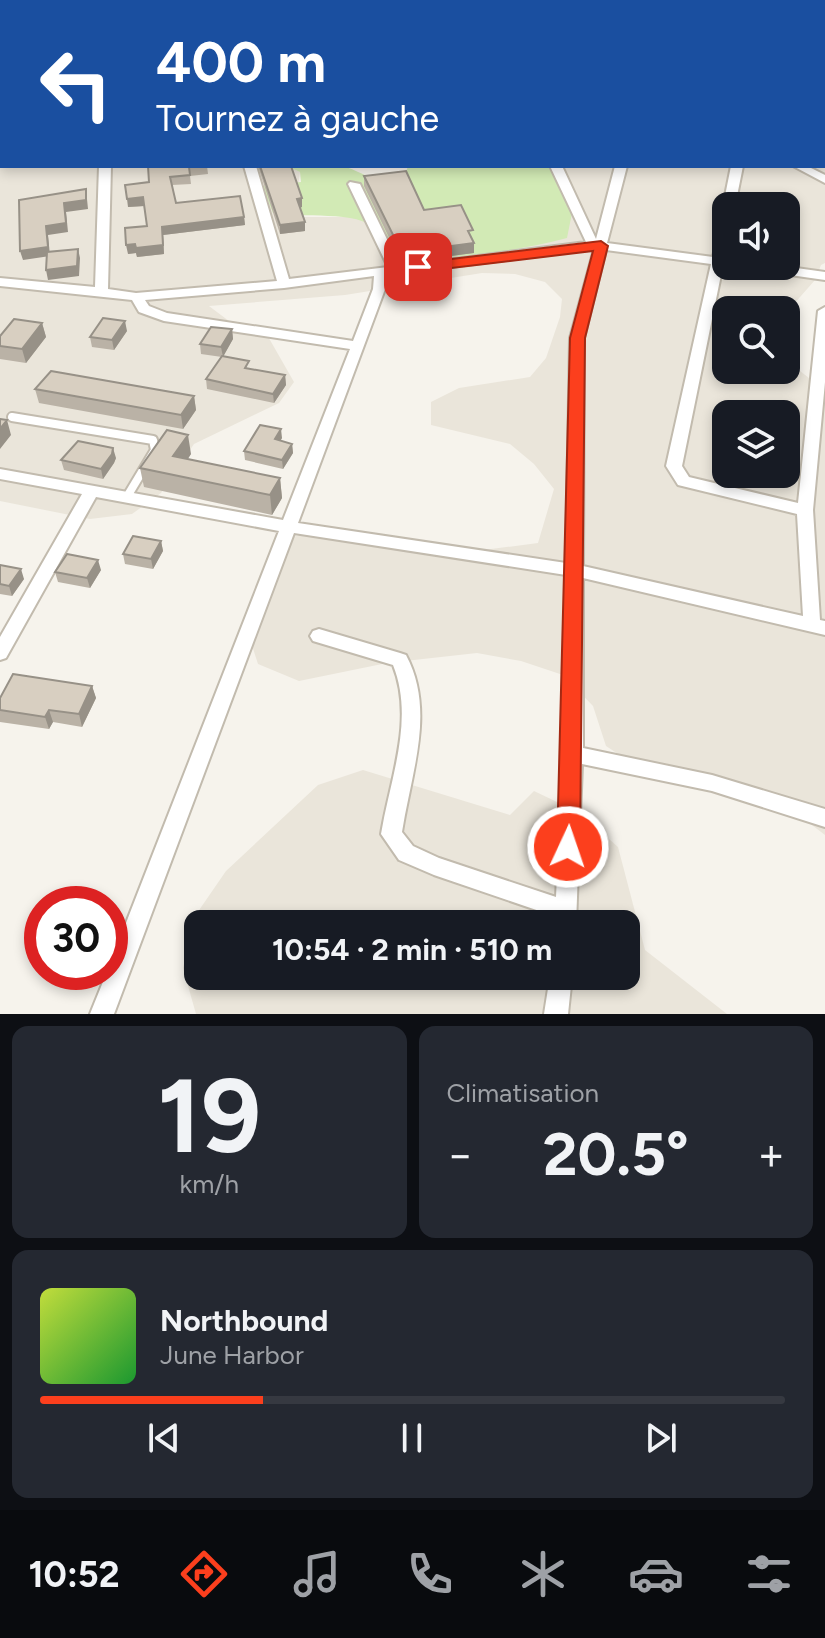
<!DOCTYPE html>
<html lang="fr">
<meta charset="utf-8">
<style>
:root{--surface:#171b24;--page:#242831;--text:#f1f3f6;--muted:#9ea1a6;--line:#363941;--accent:#fc3f1d}
body{margin:0;font-family:Figtree,sans-serif;background:var(--page);color:var(--text);height:100vh;display:flex;flex-direction:column;font-size:30px;white-space:nowrap}
*{box-sizing:border-box;margin:0}
p{font-size:26px;color:var(--muted)}
.icon{flex:none;width:44px;height:44px;fill:none;stroke:currentColor;stroke-width:2;stroke-linecap:round;stroke-linejoin:round}
.map{position:relative;height:1014px;overflow:hidden}
.side{display:flex;flex-direction:column;gap:12px;padding:12px;background:#0d0f14;flex:1}
.side>*{flex:none}
.guide{position:absolute;left:0px;top:0px;width:826px;height:168px;box-shadow:0 4px 12px #0003;background:#1a4fa0;color:#fff;overflow:hidden}
.fabs{position:absolute;left:712px;top:192px;display:grid;gap:16px}
.fabs a{display:grid;place-items:center;width:88px;height:88px;border-radius:16px;background:var(--surface);box-shadow:0 4px 12px #0003;font-size:40px}
.speed{position:absolute;left:24px;top:886px;display:flex;gap:16px;font-size:40px;font-weight:700;text-align:center}
.speed>*{display:grid;place-content:center;width:104px;height:104px;border-radius:50%;background:var(--surface);box-shadow:0 4px 12px #0003;line-height:1}
.speed .limit{border:12px solid #d22;background:#fff;color:#111}
.pin{position:absolute;display:grid;place-items:center;width:68px;height:68px;color:#fff;margin:-34px;border-radius:16px;box-shadow:0 4px 12px #0006}
.me{position:absolute;width:88px;margin:-44px;rotate:3deg;stroke-linejoin:round;filter:drop-shadow(0 0 6px #0008)}
.turn{display:flex;align-items:center;gap:28px;height:168px;padding:0 24px;font-size:36px}
.turn .icon{width:104px;height:104px;stroke-width:2.5}
.turn b{display:block;font-size:56px;line-height:68px}
.big{font-size:60px;font-weight:700;line-height:1.1}
.side .tile{flex:1;display:flex;flex-direction:column;justify-content:center;gap:12px;min-width:0;padding:0 28px;border-radius:16px;background:var(--page)}
.side .dial{align-items:center;gap:0}
.dial b{font-size:104px;line-height:1}
.song{display:flex;align-items:center;gap:24px}
.cover{width:96px;height:96px;border-radius:12px;background:linear-gradient(135deg,hsl(70 70% 55%),hsl(130 70% 35%))}
.played{height:8px;border-radius:4px;background:linear-gradient(90deg,var(--accent) 30%,var(--line) 30%)}
.keys{display:flex;justify-content:space-around;direction:ltr}
.heat{display:flex;justify-content:space-between;align-items:center;font-size:44px;direction:ltr}
.side .tiles{flex:1;display:grid;gap:12px;grid-template-columns:1fr 1fr}
.tile:last-child{grid-column:span 2}
.trip{position:absolute;left:184px;top:910px;width:456px;height:80px;border-radius:16px;background:var(--surface);box-shadow:0 4px 12px #0003;font-weight:700;line-height:80px;text-align:center}
.dock{display:flex;height:128px;justify-content:space-around;align-items:center;background:#090b0e;color:var(--muted)}
.dock .icon{width:56px;height:56px}
.dock .selected{color:var(--accent)}
.dock b{font-size:36px;color:var(--text)}
.map>svg:first-child{display:block}
</style>
<div class="map">
<svg width="825" height="1014" viewBox="0 0 825 1014">
<rect width="100%" height="100%" fill="#f6f3ec"/>
<path fill="#eae5da" fill-rule="evenodd" d="M101 0H825V263L821 265 815 280 786 313 726 310V370H786V360L809 378 825 402V835L804 819 647 773 606 746 593 706 563 675 521 661 477 653 387 663 299 681 258 664 247 630 289 538 329 527 415 542 453 554 538 543 554 489 534 464 510 444 431 425V402L459 388 530 377 546 358 560 317 562 299 545 282 515 274 482 273 345 295 209 306 229 321 262 326 294 382 279 403 194 444 161 493 132 514 90 519 0 501V30L2 166H287L300 172 294 217H357L375 228 552 166H824V2H99ZM726 206H786V266H726ZM726 414H786V474H726Z
M363 770 510 815 534 791 580 813 618 847 645 950 727 1014H196L183 968 195 916 226 871 318 785ZM198 924H626V976H198Z"/>
<path fill="#d2eab5" d="M287 166C304 166 330 161 346 167 374 177 376 187 406 172L408 166H552L573 208 567 238C508 253 453 260 392 257 387 249 383 237 376 230 359 209 300 219 273 213L262 186 301 182 300 172Z"/>
<g fill="none" stroke-linecap="round" stroke-linejoin="round">
<defs>
<path id="lane" d="M12 417 153 440 155 450 128 495"/>
<path id="street" d="M730 0H739L740 2H731Z
M818 0H825V5L824 2Z
M824 77H825V83H824Z
M824 111H825V117H824Z
M0 138H2V144H0Z
M99 166H111L108 289 136 293 277 281 244 166H256L289 279 388 267 348 184 350 182 360 184 400 266 586 242 550 166H562L596 239 615 166H627L607 243 713 257 720 223 726 219V266L723 265 682 466 689 477 798 503 818 311 825 307V382L813 510 820 620 825 621V635L583 578V748L712 775 825 809V827L712 791 582 764 576 924H554V916L434 875 399 860 381 834C390 779 415 720 393 665L313 641 310 636 313 631 319 629 400 653 406 655C436 711 411 773 402 832L413 846 439 858 556 897 563 754 566 575 294 533 114 1014H90L107 972H110V964L279 531 96 497 6 658 0 660V637L82 494 0 479V469L283 520 350 349 164 321 139 312 132 300 0 286V278L95 287ZM594 249 570 338 566 563 298 523 385 289 387 275ZM606 250 711 264 666 466 678 485 797 514 803 616 583 566 584 338ZM374 276 373 289 353 341 167 313 149 306 145 300 284 288Z
M731 166H743L735 206H726V209L723 206Z
M793 166H807L825 175V183Z
M749 266H782L825 272V280L755 270Z
M550 976H572L568 1014H544Z"/>
<path id="secondary" d="M296 0H314L316 2H298Z
M824 23H825V31H824Z
M0 99H2V109H0Z"/>
</defs>
<use href="#lane" stroke="#c2bbae" stroke-width="12"/>
<use href="#street" stroke="#c2bbae" stroke-width="4"/>
<use href="#secondary" stroke="#d6c79b" stroke-width="4"/>
<use href="#lane" stroke="#fff" stroke-width="8"/>
<use href="#street" fill="#fff" fill-rule="evenodd"/>
<use href="#secondary" fill="#fff3cd" fill-rule="evenodd"/>
</g>
<path fill="#bab2a6" d="M740 0H802L784 2H741Z
M148 166H207L208 174 190 176 191 184 172 185 176 203 244 217 245 225 163 235 164 254 137 257 136 253 128 254 147 226 144 206 128 207 149 182Z
M258 166H274L302 207 300 208 305 231 280 234Z
M364 176 424 210 473 240 474 243V253L443 257 440 250 398 256 364 186Z
M42 323 46 337 26 363 0 359V336Z
M232 329 233 339 223 356 250 369 285 375 286 385 274 403 207 389 206 379 222 357 201 354 200 344Z
M127 331 114 350 92 347 90 337Z
M35 389 194 396 196 410 183 429 39 403Z
M282 438 280 441 292 444 293 453 283 469 245 460 244 451Z
M191 454 187 459 280 478 282 498 272 515 144 487 140 468Z
M116 458 114 463 103 479 64 470 61 460Z
M161 541 163 551 153 569 125 564 123 554Z
M0 565 24 579 12 596 0 594Z
M101 570 90 588 58 582 55 572Z
M92 686 96 698 82 727 53 722 49 729 0 722V698Z"/>
<path fill="#979187" d="M774 0H802L774 2Z
M86 189 88 209 66 212 68 232 48 235 50 256 23 260 20 251 46 226 64 203Z
M143 197 144 206 128 207 127 199Z
M302 198V207L297 208V199Z
M244 217 245 225 163 235 164 254 137 257 136 253 128 254 126 245 162 227Z
M305 222V231L280 234V225Z
M440 240V250L398 256V245Z
M474 243V253L443 257 444 247Z
M78 249 80 258 79 276 48 280 46 270Z
M125 321 127 331 114 350 112 340Z
M42 323 46 337 26 363 22 349Z
M232 329 233 339 223 357 221 347Z
M285 375 286 385 274 403 273 394Z
M194 396 196 410 183 429 181 415Z
M7 420 11 435 0 449V429Z
M281 429 282 438 276 448 275 439Z
M188 435 191 454 177 476 173 456Z
M292 444 293 453 283 469 282 460Z
M113 448 116 458 114 463 103 479 101 469Z
M280 478 282 498 272 515 270 495Z
M161 541 163 551 153 569 151 559Z
M98 560 101 570 90 588 87 578Z
M21 569 24 579 12 596 9 586Z
M92 686 96 698 82 727 79 714Z
M49 710 53 722 49 729 45 717Z"/>
<path fill="#d8cfc1" stroke="#979187" stroke-width="2" d="M561 0H586L590 2H562Z
M650 0H733L734 2H652Z
M0 106H2V125H0Z
M148 166H203L189 167 190 175 170 177 176 203 240 196 244 217 162 227 163 245 136 248 135 244 126 245 125 228 147 226 143 197 127 199 125 185 149 182Z
M260 166H291L302 198 297 199 305 222 280 225Z
M406 171 424 210 461 205 473 230 468 231 474 243 444 247 440 240 398 245 364 176Z
M86 189V200L64 203 66 223 46 226 48 247 20 251 19 200Z
M78 249 77 266 46 270 47 252Z
M103 318 125 321 112 340 90 337Z
M14 319 42 323 22 349 0 346V336Z
M211 327 232 329 221 347 200 344Z
M222 356 249 361 245 368 285 375 273 394 206 379Z
M51 371 194 396 181 415 35 389Z
M0 419 7 420 0 429Z
M260 425 281 429 275 439 292 444 282 460 244 451Z
M167 430 188 435 173 456 280 478 270 495 140 468Z
M78 441 113 448 112 454 101 469 61 460Z
M133 536 161 541 151 559 123 554Z
M67 554 98 560 87 578 55 572Z
M0 565 21 569 9 586 0 584Z
M13 674 92 686 79 714 49 710 45 717 0 710V698Z"/>
<path fill="#fc3f1d" stroke="#a42913" stroke-width="2" d="M601 241 608 246 585 338 580 847 577 855 568 858 560 855 557 847 570 338 593 251 418 272 410 267 418 263Z"/>
</svg>
<div class="fabs">
<a><svg class="icon" aria-label="sound" viewBox="0 0 24 24"><path d="M4 9h4l5-4v14l-5-4H4zM17 9q2 3 0 6"/></svg></a>
<a><svg class="icon" aria-label="search" viewBox="0 0 24 24"><circle cx="10" cy="10" r="6"/><path d="M15 15l6 6"/></svg></a>
<a><svg class="icon" aria-label="layers" viewBox="0 0 24 24"><path d="M12 4l9 5-9 5-9-5zM3 14l9 5 9-5"/></svg></a>
</div>
<div class="speed"><div class="limit">30</div></div>
<div class="pin" style="left:418px;top:267px;background:#d93025"><svg class="icon" aria-label="arrive" viewBox="0 0 24 24"><path d="M6 21V4h12l-3 4 3 4H6"/></svg></div>
<svg class="me" style="left:568px;top:847px" viewBox="-20 -20 40 40"><circle r="17" fill="#fc3f1d" stroke="#fff" stroke-width="3"/><path d="M0-11L8 9 0 5-8 9z" fill="#fff"/></svg>
<div class="trip">10:54 · 2 min · 510 m</div>
<div class="guide">
<div class="turn"><svg class="icon" aria-label="left" viewBox="0 0 24 24"><path d="M17 20v-9H6M10 6l-5 5 5 5"/></svg><div><b>400 m</b>Tournez à gauche</div></div>
</div>
</div>
<section class="side">
<div class="tiles">
<div class="tile dial"><b>19</b><p>km/h</p></div>
<div class="tile"><p>Climatisation</p>
<div class="heat"><a>−</a><b class="big">20.5°</b><a>+</a></div>
</div>
<div class="tile">
<div class="song"><i class="cover"></i><div><b>Northbound</b><p>June Harbor</p></div></div>
<div class="played"></div>
<div class="keys"><svg class="icon" aria-label="previous" viewBox="0 0 24 24"><path d="M18 5L8 12l10 7zM5 5v14"/></svg><svg class="icon" aria-label="pause" viewBox="0 0 24 24"><path d="M8 5v14M16 5v14"/></svg><svg class="icon" aria-label="next" viewBox="0 0 24 24"><path d="M6 5l10 7-10 7zM19 5v14"/></svg></div>
</div>
</div>
</section>
<nav class="dock">
<b>10:52</b>
<svg class="icon selected" aria-label="directions" viewBox="0 0 24 24"><path d="M12 3l9 9-9 9-9-9zM9 14v-3h6M13 9l2 2-2 2"/></svg>
<svg class="icon" aria-label="music" viewBox="0 0 24 24"><path d="M9 18V5l10-2v13"/><circle cx="6" cy="18" r="3"/><circle cx="16" cy="16" r="3"/></svg>
<svg class="icon" aria-label="phone" viewBox="0 0 24 24"><path d="M5 4h4l2 5-3 2q2 4 5 5l2-3 5 2v4C11 20 4 13 5 4z"/></svg>
<svg class="icon" aria-label="climate" viewBox="0 0 24 24"><path d="M12 3v18M4 7l16 10M4 17L20 7"/></svg>
<svg class="icon" aria-label="car" viewBox="0 0 24 24"><path d="M5 17H2v-5l4-1 3-4h7l3 4 3 1v5h-3M9 17h6M6 11h13"/><circle cx="7" cy="17" r="2"/><circle cx="17" cy="17" r="2"/></svg>
<svg class="icon" aria-label="filters" viewBox="0 0 24 24"><path d="M4 7h16M4 17h16"/><circle cx="9" cy="7" r="2"/><circle cx="15" cy="17" r="2"/></svg>
</nav>
